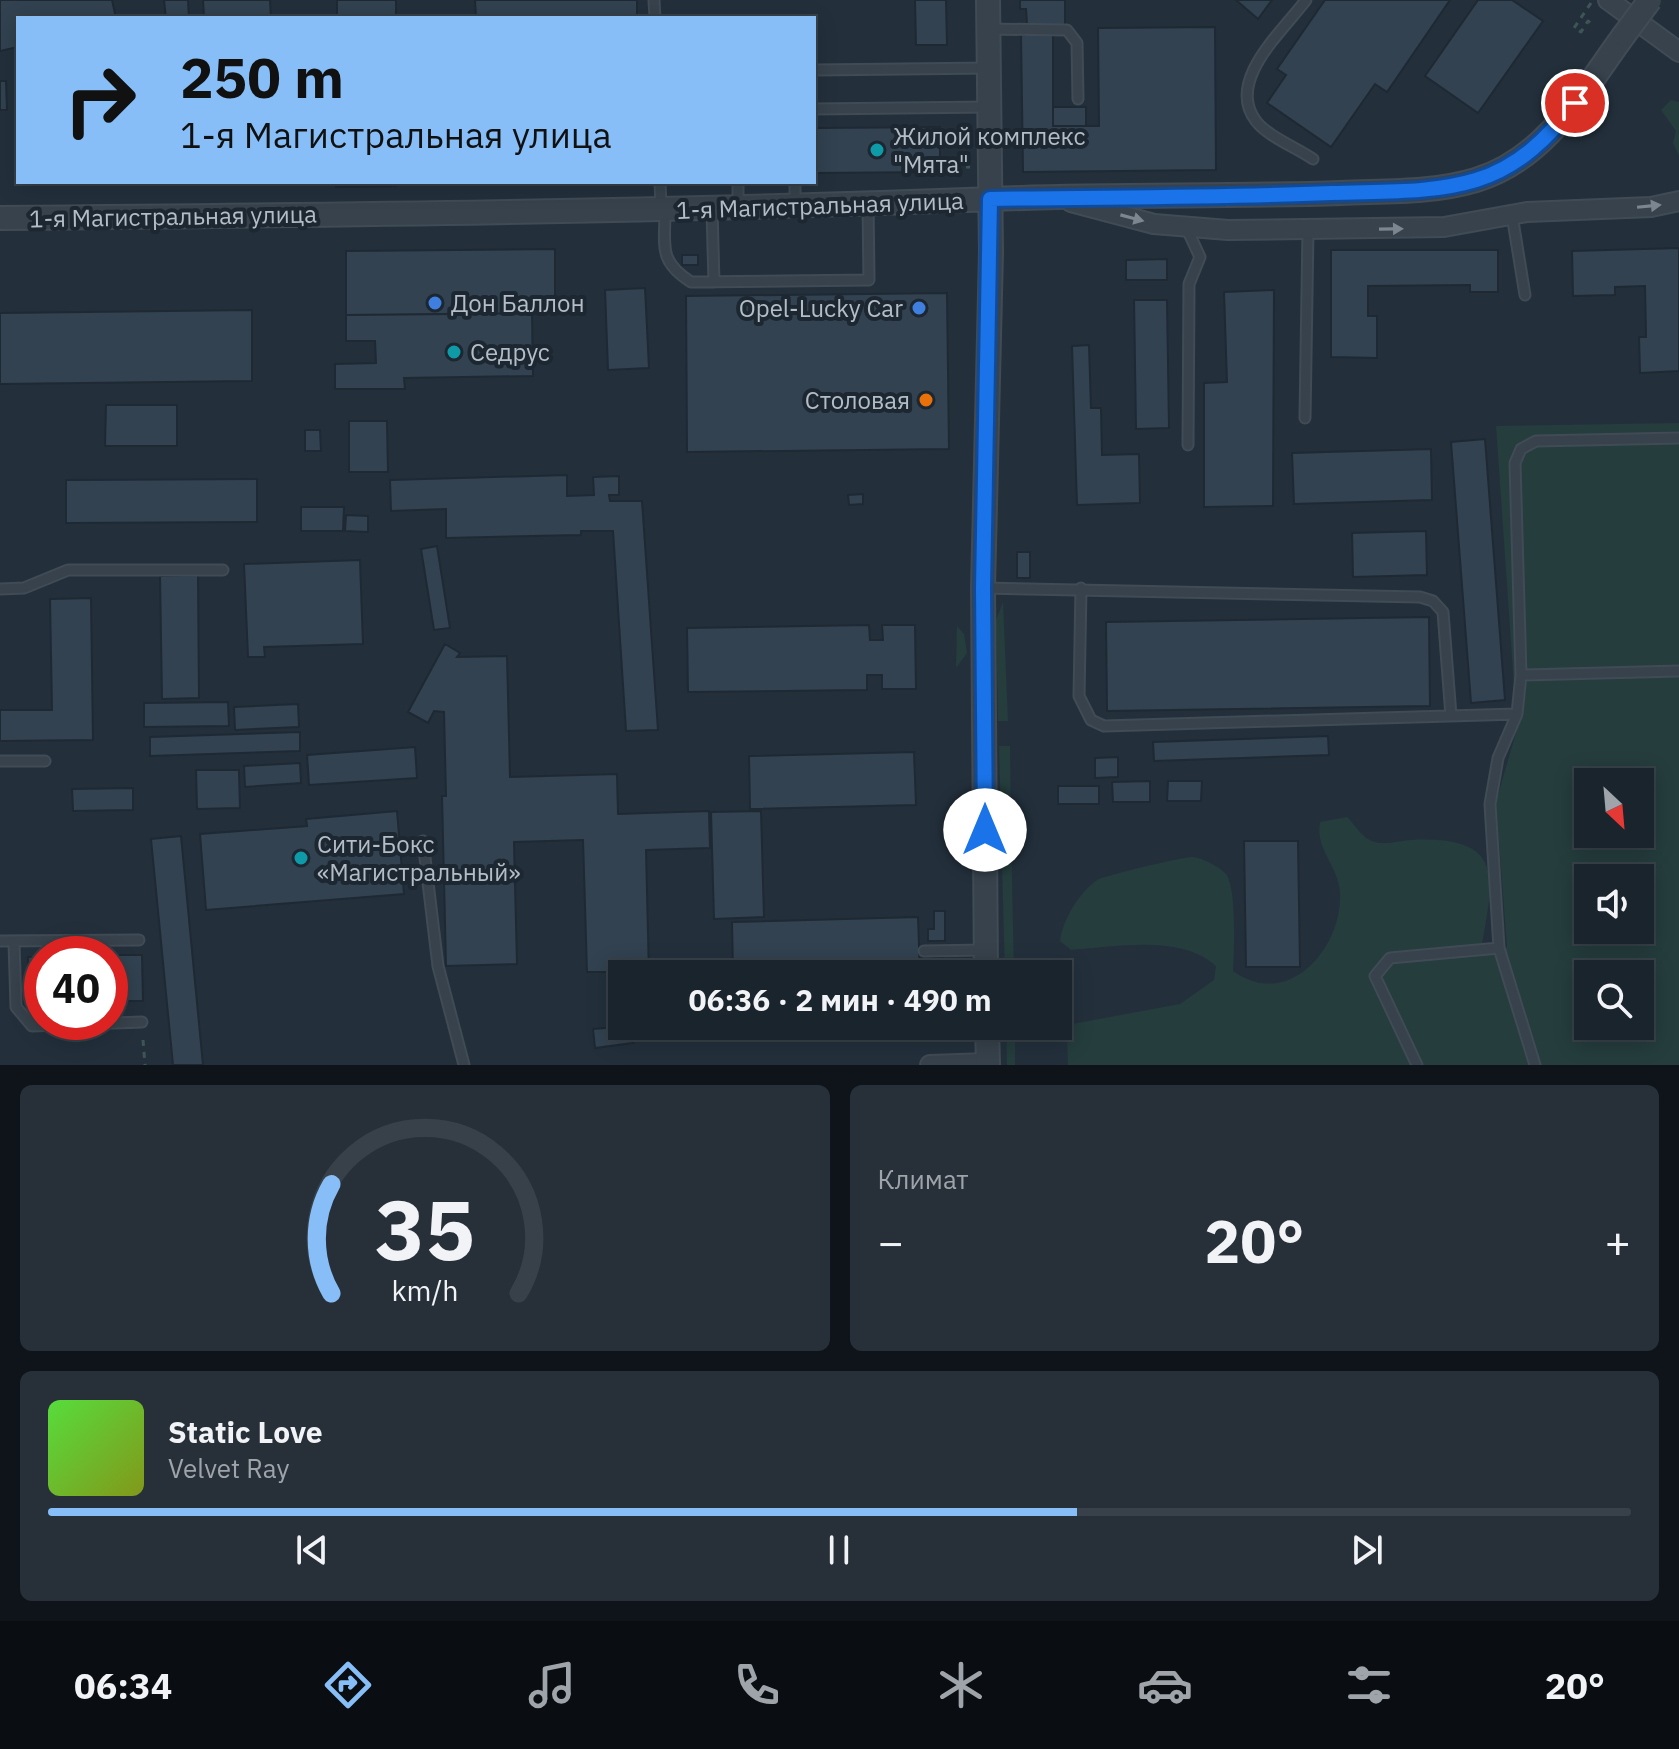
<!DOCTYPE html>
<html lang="ru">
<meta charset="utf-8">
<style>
:root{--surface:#1a242d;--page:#273039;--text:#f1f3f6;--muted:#9fa4aa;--line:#384149;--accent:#88bef7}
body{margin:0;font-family:"IBM Plex Sans",sans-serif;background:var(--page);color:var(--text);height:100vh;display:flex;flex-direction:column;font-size:30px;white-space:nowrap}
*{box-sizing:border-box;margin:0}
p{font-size:26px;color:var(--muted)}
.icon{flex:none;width:44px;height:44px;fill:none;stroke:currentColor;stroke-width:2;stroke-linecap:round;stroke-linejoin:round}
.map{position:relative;height:1065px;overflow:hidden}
.side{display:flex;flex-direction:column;gap:20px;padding:20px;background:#0e1419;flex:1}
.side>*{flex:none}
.banner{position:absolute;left:16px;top:16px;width:800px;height:168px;border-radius:0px;box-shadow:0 4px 20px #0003,0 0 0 2px var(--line);background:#88bef7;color:#111;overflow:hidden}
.needle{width:52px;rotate:154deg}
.controls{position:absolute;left:1574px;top:768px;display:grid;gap:16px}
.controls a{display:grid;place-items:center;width:80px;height:80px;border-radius:0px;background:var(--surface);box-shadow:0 4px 20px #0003,0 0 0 2px var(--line);font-size:40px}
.speed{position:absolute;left:24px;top:936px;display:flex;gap:16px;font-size:40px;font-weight:700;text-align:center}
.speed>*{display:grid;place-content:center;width:104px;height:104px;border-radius:50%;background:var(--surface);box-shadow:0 4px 20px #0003,0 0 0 2px var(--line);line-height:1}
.speed .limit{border:12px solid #d22;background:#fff;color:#111}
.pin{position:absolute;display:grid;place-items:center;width:68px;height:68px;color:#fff;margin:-34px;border:4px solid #fff;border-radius:50%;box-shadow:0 2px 8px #0007}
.me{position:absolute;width:88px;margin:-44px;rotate:0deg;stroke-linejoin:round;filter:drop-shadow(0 0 6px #0008)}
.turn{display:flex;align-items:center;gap:28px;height:168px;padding:0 32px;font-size:36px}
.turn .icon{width:104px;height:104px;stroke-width:2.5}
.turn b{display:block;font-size:56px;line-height:68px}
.big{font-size:60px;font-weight:800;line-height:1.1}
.side .card{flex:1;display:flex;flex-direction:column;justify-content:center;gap:12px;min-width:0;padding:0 28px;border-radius:12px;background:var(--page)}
.side .dial{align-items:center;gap:0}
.dial svg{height:208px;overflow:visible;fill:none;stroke:var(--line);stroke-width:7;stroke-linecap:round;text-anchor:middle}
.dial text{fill:var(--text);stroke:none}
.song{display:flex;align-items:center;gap:24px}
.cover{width:96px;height:96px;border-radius:12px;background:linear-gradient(135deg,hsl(110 70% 55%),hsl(70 70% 35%))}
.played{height:8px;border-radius:4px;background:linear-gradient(90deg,var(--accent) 65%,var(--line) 65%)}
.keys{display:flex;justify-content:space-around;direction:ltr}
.heat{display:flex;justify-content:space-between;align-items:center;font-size:44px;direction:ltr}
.side .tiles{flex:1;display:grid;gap:20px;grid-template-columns:1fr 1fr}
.card:last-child{grid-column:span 2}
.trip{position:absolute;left:608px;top:960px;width:464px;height:80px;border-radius:0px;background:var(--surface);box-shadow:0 4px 20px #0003,0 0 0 2px var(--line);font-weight:800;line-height:80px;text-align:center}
.dock{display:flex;height:128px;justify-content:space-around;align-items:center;background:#0a0e12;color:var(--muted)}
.dock .icon{width:56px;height:56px}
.dock .current{color:var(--accent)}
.dock b{font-size:36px;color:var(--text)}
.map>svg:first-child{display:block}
</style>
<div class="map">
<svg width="1679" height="1065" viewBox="0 0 1679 1065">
<rect width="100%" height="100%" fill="#23303c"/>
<path fill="#253d3d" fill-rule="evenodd" d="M1671 100 1679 102V156L1673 143 1676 131 1661 110Z
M1679 423V1065H1068L1067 1038 1072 1024 1180 1004 1214 980 1216 966C1180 934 1115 947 1071 950L1060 941C1063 919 1079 893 1097 880 1103 876 1186 856 1193 857 1202 858 1220 867 1226 874 1237 889 1234 951 1233 971 1288 1011 1343 948 1340 892 1338 865 1315 850 1320 822L1347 817C1354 824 1361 835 1368 839 1381 847 1397 841 1410 840 1509 835 1493 880 1480 955L1507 947 1496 802 1517 729 1496 426ZM1588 782H1640V834H1588ZM1588 878H1640V930H1588ZM1588 974H1640V1026H1588Z
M1003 602 1008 721H998L996 620Z
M957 626 964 634 967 653 956 668Z
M999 746H1010L1011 818 1001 819Z
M954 817H969V845H955Z
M1001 830H1011L1014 974H1005Z
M1006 1026H1015V1065H1007Z"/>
<path fill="#324250" stroke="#1e2933" stroke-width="2" d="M0 0H112L116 18H18V47L0 51Z
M164 0H188L189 18H166Z
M203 0H270L271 18H204Z
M337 0H396V18H337Z
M475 0H637V18H476Z
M915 0H946L947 45H916Z
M1020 0H1065V25H1027L1026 9H1020Z
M1236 0H1272L1258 19Z
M1325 0H1450L1387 92 1375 84 1331 147 1267 103 1286 75 1277 69Z
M1478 0H1512L1543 21 1478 113 1425 76Z
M1215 27 1216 170 1023 172 1021 35H1053V126H1099L1098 28Z
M0 81H6L7 110H0Z
M1053 107H1086V126H1053Z
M940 127V172L814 173V128Z
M336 182H396V186L336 187Z
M1679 248V371L1640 373 1639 337H1646L1645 286 1615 287V295L1573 296 1572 251Z
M555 249V313L346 315V251Z
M1331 250H1498V292H1470V285L1368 286V316H1377V358L1331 357Z
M682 255H698V265H682Z
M1167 259V280H1126V260Z
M645 288 649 368 608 370 605 290Z
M1274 290 1273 506 1204 507V383L1227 382 1224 292Z
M947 293 949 449 687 452 686 296Z
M1134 300H1167L1169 428 1136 429Z
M252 310V381L0 384V313Z
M532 313 533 376 404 378 405 389H335V364L376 363 375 341H346V315Z
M1089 345 1091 408H1101L1102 455 1139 454 1140 503 1077 505 1072 346Z
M106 405H177V446H105Z
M349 421H387L388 472H349Z
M305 430H320L321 451H305Z
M1485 439 1505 700 1471 703 1451 442Z
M1431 449 1432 500 1294 504 1292 453Z
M567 475V496L594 495 593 477 619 476V495H609L610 501H642L658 730 626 731 613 531H581V535L446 538V509L391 511 390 480Z
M257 479V522L66 523V480Z
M863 494V504L849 505 848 495Z
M301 507H344L343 531H301Z
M346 515 368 516V532L345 531Z
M1426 531 1427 575 1353 577 1352 533Z
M437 546 450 628 434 630 421 549Z
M1017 552H1030V578H1017Z
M360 560 363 644 264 647 265 657H248L244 564Z
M198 575 199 698 162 699 160 576Z
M91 598 93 740 0 741V710H52L50 599Z
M1429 617 1430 706 1107 711 1106 622Z
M869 625 870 640H883L882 625H915L916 689H882V675H867V690L688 692 687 628Z
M445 644 460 653 457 657 507 656 510 777 617 774 618 814 709 811 710 848 646 850 649 974H622V989H619L618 972H587L583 840 514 842 517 964 446 966 442 796H446L444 712 434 711 428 723 408 712Z
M228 702 229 726 144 727V703Z
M298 704 299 727 235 730 234 707Z
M300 732V751L150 756V737Z
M1328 736 1329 755 1154 761 1153 742Z
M415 747 417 778 309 785 307 755Z
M914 752 916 805 750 809 749 756Z
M1118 757V777L1095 778V758Z
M300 763 301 783 245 787 244 766Z
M196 770H239L240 808 197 809Z
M1150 781V802H1113L1112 782Z
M1168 781H1202L1201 801H1167Z
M1058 786H1099V804H1058Z
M133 788V810L73 811 72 789Z
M397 811 404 894 206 910 200 834 307 826 306 819Z
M761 811 764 917 714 919 711 812Z
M181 836 203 1065H173L151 839Z
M1244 841H1298L1300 967H1246Z
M934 911H945V941H928V929H934Z
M918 917 920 974H733L732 922Z
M110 955H142L143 1001H114V994H110Z
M28 957H42V1003H29Z
M932 958H943V973H932Z
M630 1026 633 1043 595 1048 593 1029Z"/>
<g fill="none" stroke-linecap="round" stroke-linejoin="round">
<defs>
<path id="service" d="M654 0 655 18
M1306 0C1283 31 1225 81 1256 121 1267 136 1297 148 1313 159
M988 29 1067 30 1077 43 1078 99
M815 70 989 68
M814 109 989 107
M660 182 661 207
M738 182V207
M795 182V204
M712 210 714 282
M665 211C665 246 658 261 691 282L869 280 868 204
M1512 215 1525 295
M1186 227 1200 257 1189 284 1188 445
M1305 418 1308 230
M983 588 1420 597 1433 601 1443 612 1451 716
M1081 588 1079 696 1091 720 1104 726 1517 714
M0 589 24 588 68 570H223
M1521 675 1679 671
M0 761H45
M423 841 438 966 464 1065
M0 941 139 940
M14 942 16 1007 32 1026 142 1022
M924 951 985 950
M1417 1065 1375 976 1390 958 1499 948
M1535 1065 1499 948 1490 804 1498 758 1517 714 1521 675 1515 463 1521 449 1536 441 1679 438"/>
<path id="minor" d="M1608 0 1679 52
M1071 202 1154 224 1228 230 1444 227 1527 212 1651 207 1679 201
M930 1065 988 1063"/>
<path id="tertiary" d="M0 218C331 215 662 212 993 199 1109 194 1225 197 1341 193 1385 191 1433 193 1476 180 1546 159 1583 91 1624 35
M986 974 983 588 991 252 988 0
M987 1026 988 1065"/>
</defs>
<use href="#service" stroke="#404b55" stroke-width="13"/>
<use href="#minor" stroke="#404b55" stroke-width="22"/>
<use href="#tertiary" stroke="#404b55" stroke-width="26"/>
<path stroke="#3e5555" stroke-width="3" stroke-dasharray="6 6" stroke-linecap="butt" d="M1591 3 1574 28 1581 32 1588 21 1594 26
M954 167H970
M143 1040 145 1065"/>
<use href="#service" stroke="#37424c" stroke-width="9"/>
<use href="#minor" stroke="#37424c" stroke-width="18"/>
<use href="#tertiary" stroke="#37424c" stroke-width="22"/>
<defs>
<path id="tertiary-bridge" d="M1624 35 1650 0"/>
</defs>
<use href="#tertiary-bridge" stroke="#404b55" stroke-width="26" stroke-linecap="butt"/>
<use href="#tertiary-bridge" stroke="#37424c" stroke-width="22"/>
</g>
<defs><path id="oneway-solid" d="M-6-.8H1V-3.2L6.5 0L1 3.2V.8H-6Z" transform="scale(2)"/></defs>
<g fill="#7b8690">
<use href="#oneway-solid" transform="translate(1649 206) rotate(-6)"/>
<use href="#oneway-solid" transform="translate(1132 218) rotate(15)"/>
<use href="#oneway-solid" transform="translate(1391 229) rotate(-1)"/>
</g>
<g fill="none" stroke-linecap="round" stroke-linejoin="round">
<defs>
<path id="route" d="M985 830 983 588 990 199C1104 197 1218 198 1331 193 1378 191 1431 194 1476 180 1519 167 1549 137 1575 103"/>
</defs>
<use href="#route" stroke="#114b97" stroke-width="20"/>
<use href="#route" stroke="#1a73e8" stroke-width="14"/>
</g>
<g fill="#0f9aa8" stroke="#1c2731" stroke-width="3">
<circle cx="877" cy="150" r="8"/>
<circle cx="454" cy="352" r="8"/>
<circle cx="301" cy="858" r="8"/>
</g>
<g fill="#3f7fe0" stroke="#1c2731" stroke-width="3">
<circle cx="435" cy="303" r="8"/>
<circle cx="919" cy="308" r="8"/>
</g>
<circle fill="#e8710a" stroke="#1c2731" stroke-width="3" cx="926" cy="400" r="8"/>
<g text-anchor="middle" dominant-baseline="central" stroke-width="8" stroke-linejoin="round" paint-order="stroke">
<g font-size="24" fill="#b3bdc8" stroke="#1c2731" text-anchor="start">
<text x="893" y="136">Жилой комплекс<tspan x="893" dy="28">"Мята"</tspan></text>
<text x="451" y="303">Дон Баллон</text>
<text x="903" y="308" text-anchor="end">Opel-Lucky Car</text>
<text x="470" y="352">Седрус</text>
<text x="910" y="400" text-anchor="end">Столовая</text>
<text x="317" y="844">Сити-Бокс<tspan x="317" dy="28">«Магистральный»</tspan></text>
</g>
<g font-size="24" fill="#b3bdc8" stroke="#1c2731">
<text transform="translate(820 205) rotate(-2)">1-я Магистральная улица</text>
<text transform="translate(173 216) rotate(-1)">1-я Магистральная улица</text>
</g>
</g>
</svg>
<div class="controls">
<a><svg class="needle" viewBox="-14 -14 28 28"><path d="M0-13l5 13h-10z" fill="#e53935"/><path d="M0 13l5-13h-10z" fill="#9fa4aa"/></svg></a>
<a><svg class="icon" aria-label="sound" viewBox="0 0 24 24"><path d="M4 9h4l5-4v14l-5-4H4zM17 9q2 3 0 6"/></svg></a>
<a><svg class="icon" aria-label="search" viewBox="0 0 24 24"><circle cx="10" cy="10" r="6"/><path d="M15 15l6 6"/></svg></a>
</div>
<div class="speed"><div class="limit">40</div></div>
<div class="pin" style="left:1575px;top:103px;background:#d93025"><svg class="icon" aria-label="arrive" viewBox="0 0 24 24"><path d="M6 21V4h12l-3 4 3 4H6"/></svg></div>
<svg class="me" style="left:985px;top:830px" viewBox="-20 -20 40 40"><circle r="19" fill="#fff"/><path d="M0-13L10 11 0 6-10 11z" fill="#1a73e8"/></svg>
<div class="trip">06:36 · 2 мин · 490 m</div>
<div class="banner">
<div class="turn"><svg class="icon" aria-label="right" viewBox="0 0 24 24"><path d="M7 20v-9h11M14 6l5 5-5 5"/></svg><div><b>250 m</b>1-я Магистральная улица</div></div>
</div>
</div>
<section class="side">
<div class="tiles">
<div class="card dial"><svg viewBox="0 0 100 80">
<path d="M14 69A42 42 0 1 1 86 69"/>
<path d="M14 69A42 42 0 0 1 14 27" stroke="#88bef7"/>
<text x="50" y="56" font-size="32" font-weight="700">35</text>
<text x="50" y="72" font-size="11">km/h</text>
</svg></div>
<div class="card"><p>Климат</p>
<div class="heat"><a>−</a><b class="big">20°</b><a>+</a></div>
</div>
<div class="card">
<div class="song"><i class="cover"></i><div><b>Static Love</b><p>Velvet Ray</p></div></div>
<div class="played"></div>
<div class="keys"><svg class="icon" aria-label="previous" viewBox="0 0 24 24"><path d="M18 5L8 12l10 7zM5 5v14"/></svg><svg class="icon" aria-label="pause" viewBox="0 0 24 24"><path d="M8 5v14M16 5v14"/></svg><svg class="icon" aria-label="next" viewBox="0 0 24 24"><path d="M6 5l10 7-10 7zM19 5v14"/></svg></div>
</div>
</div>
</section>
<nav class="dock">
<b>06:34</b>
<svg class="icon current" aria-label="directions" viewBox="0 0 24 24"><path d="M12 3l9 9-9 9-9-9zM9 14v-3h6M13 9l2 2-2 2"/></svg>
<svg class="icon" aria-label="music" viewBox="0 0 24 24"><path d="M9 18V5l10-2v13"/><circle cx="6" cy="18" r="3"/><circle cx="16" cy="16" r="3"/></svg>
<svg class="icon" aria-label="phone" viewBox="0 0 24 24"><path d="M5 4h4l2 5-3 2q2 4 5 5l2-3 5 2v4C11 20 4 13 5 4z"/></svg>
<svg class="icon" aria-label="climate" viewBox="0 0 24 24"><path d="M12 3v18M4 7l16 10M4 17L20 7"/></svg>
<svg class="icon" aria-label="car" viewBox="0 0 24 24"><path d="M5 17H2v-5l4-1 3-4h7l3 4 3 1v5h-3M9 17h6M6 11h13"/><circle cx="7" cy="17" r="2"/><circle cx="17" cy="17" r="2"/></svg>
<svg class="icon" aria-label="filters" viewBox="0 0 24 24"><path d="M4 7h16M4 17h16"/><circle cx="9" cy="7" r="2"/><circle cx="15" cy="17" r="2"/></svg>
<b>20°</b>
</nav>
